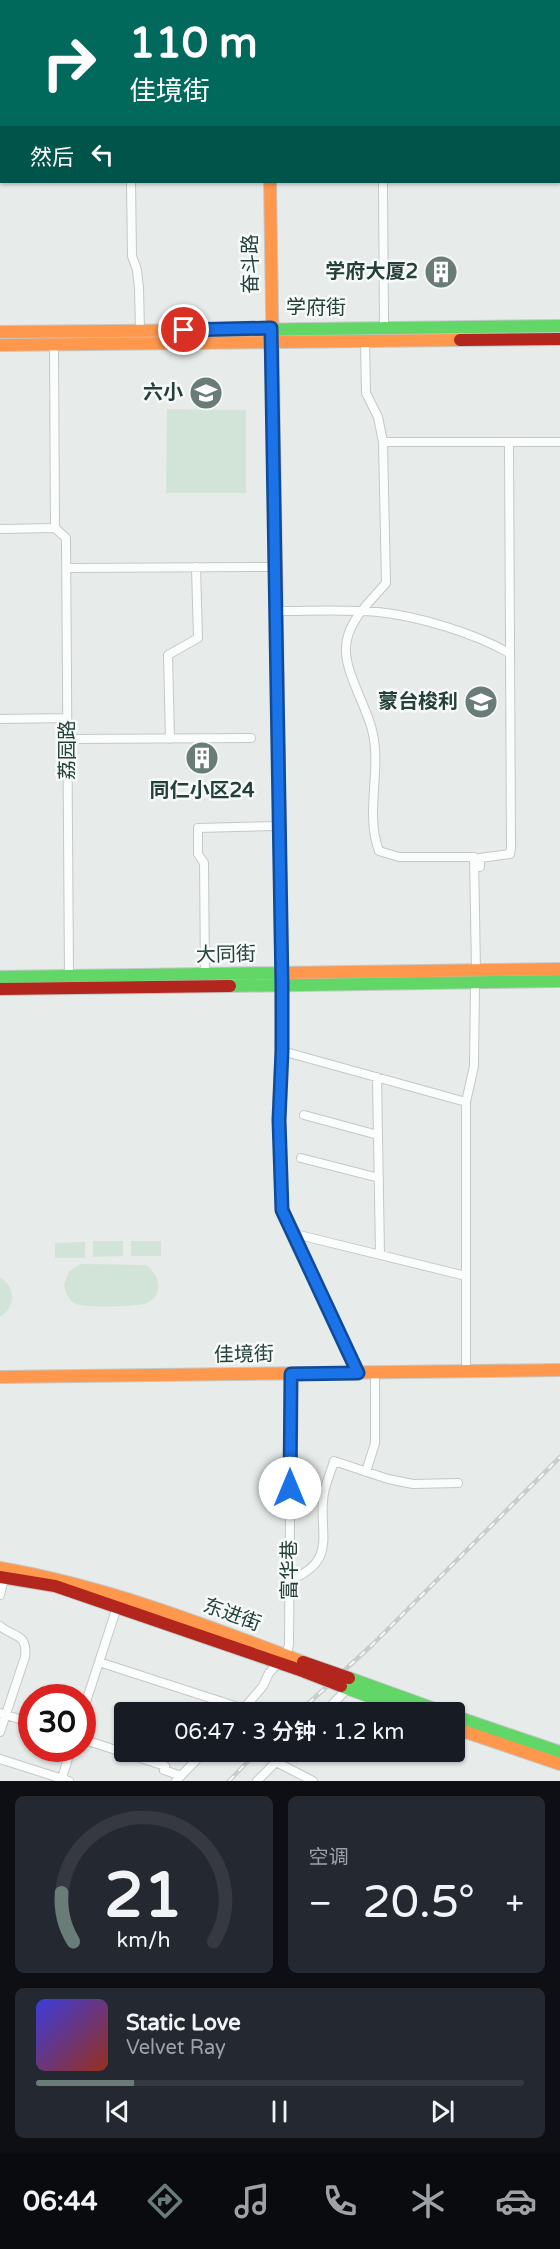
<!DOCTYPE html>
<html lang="zh">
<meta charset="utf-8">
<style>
:root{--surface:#171b24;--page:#242831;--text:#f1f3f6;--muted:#9ea1a6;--line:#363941;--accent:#697c78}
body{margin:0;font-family:"Varela Round","Noto Sans SC",sans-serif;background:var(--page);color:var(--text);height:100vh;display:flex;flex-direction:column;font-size:22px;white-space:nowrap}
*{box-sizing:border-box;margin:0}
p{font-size:20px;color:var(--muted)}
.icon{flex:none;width:33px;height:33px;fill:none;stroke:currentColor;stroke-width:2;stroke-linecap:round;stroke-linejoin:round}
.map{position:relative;height:1781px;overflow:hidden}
.panel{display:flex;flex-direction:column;gap:15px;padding:15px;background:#0d0f14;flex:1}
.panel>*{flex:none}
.top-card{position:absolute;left:0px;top:0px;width:561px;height:183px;box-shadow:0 2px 4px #0004;background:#00695c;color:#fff;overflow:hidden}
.speed{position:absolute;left:18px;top:1684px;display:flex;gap:12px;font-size:30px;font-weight:700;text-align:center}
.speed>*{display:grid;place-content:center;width:78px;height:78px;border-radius:50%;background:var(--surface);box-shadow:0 2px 4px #0004;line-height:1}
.speed .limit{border:9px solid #d22;background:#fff;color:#111}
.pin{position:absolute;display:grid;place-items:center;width:51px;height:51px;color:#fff;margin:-26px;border:3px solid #fff;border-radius:50%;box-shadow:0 2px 6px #0007}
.me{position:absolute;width:66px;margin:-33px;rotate:0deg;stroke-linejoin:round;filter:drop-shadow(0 0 4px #0008)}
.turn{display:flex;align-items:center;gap:21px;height:126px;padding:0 30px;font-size:27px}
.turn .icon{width:78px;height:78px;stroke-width:2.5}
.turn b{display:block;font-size:42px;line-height:51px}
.then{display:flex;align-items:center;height:57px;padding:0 30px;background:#0003;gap:12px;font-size:22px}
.big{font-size:45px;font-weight:600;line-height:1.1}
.panel .widget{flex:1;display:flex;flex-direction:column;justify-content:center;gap:9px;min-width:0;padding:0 21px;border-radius:9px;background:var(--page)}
.panel .dial{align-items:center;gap:0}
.dial svg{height:156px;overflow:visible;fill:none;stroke:var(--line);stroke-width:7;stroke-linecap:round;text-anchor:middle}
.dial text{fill:var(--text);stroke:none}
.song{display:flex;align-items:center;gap:18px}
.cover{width:72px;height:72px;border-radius:9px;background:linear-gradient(135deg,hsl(240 70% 55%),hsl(10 70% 35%))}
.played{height:6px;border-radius:3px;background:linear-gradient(90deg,var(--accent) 20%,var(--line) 20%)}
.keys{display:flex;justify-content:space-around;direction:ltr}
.heat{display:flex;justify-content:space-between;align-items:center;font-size:33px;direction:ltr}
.panel .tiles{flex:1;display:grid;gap:15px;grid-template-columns:1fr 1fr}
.widget:last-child{grid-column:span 2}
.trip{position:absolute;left:114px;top:1702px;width:351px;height:60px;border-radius:6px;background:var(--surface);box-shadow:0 2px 4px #0004;font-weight:600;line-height:60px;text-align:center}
.tab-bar{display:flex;height:96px;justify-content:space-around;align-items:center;background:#090b0e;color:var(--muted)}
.tab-bar .icon{width:42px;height:42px}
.tab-bar .current{color:var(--accent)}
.tab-bar b{font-size:27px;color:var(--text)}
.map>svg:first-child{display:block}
</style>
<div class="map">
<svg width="560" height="1781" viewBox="0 0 560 1781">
<rect width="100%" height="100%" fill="#e7ecea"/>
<path fill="#d2e4d8" d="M167 409 246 410V493H166Z
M93 1241H123V1256L93 1257Z
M131 1241H161V1256H131Z
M85 1242V1258H55V1243Z
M81 1264 146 1265C159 1274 165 1294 147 1303 139 1307 85 1308 76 1304 68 1300 66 1293 64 1285L69 1271Z
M0 1277C16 1287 16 1306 0 1317Z"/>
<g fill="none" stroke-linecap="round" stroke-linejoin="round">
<defs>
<path id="street" d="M131 182 132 256 137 270 139 288 140 330
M383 182 384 327
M365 341 366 393 378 417 383 442 386 583C371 601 347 621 346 647 344 672 368 708 373 734 381 773 365 814 379 851L399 857H474L476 970
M54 345 55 528
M383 442H509L511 848 510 854 480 858V867
M509 442H560
M55 528 66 538 69 976
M0 529 55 528
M66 568 276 567
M277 611C310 611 345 609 378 612 418 616 474 633 509 653
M0 719 67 718
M68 739 251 738
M170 739 168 655 198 638 196 567
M205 974 204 863 198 854V828L279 826
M282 1051 466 1102
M377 1077 380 1254
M304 1115 378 1135
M301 1158 379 1178
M295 1234 466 1276
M466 1371V1102L474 1066 475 983
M366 1472 375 1443V1373
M290 1580C340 1560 317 1532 324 1493 326 1482 331 1472 334 1461L388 1479 413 1484 458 1483
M0 1595 4 1578
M0 1626C14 1638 28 1633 25 1657L0 1732
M99 1662 244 1709
M0 1713 32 1723
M240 1713 263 1686 269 1673 286 1655 289 1645 291 1374
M324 1713 348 1688
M82 1714 117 1607
M82 1739 165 1766 164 1770 181 1776
M0 1759 69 1781
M276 1762 313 1781
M61 1781 71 1749
M176 1781 204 1752
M257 1781 286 1752"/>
<path id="fast" d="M227 330 560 326
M277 624 282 1032
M0 977 280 973
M230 986 560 981
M349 1678 446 1713
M341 1686 414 1713
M454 1716 560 1752"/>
<path id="slow" d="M270 182 277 624
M0 332 227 330
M0 345 460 340
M280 973 560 969
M0 1377 560 1370
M0 1568C105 1586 203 1624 303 1662
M454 1728 560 1764"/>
<path id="jam" d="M267 0V2
M0 156H2
M460 340 560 339
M0 989 230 986
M282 1032 279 1120 282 1210 358 1373
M0 1577 55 1586 297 1669"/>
</defs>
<use href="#street" stroke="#c4c9c7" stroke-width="10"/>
<use href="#fast" stroke="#c3c9c7" stroke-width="14"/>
<use href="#slow" stroke="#c3c9c7" stroke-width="14"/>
<use href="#jam" stroke="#c3c9c7" stroke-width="14"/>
<use href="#street" stroke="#fbfcfc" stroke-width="8"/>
<use href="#fast" stroke="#63d668" stroke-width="12"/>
<use href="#slow" stroke="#ff974d" stroke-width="12"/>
<use href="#jam" stroke="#b3261e" stroke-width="12"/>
<defs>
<path id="rail" d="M298 1713 373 1644 560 1457
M229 1781 257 1752"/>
</defs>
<use href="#rail" stroke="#c8cccb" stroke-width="4.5"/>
<use href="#rail" stroke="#f6faf8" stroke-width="2" stroke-dasharray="7" stroke-linecap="butt"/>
<defs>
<path id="jam-bridge" d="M303 1662 349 1678
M297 1669 341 1686"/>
</defs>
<use href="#jam-bridge" stroke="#c2cac9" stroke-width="14" stroke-linecap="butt"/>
<use href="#jam-bridge" stroke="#b3261e" stroke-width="12"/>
</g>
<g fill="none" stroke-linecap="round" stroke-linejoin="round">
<defs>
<path id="route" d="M184 330 271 328 282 986V1051L279 1120 282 1210 358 1373 291 1374 290 1488"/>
</defs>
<use href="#route" stroke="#114b97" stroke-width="15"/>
<use href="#route" stroke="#1a73e8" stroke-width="10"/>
</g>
<defs>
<symbol id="building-disc" viewBox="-11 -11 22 22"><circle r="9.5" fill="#697c78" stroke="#f6faf8"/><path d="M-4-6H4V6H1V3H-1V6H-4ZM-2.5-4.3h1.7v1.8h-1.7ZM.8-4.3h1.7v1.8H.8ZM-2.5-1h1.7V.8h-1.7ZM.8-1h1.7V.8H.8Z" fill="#fff"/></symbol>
<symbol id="school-disc" viewBox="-11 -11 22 22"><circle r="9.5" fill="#697c78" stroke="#f6faf8"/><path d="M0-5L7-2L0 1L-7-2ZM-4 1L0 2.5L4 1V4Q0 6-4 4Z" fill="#fff"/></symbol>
</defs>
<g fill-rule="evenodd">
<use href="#building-disc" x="422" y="253" width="38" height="38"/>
<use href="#school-disc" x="187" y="374" width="38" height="38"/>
<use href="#school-disc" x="462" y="683" width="38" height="38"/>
<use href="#building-disc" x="183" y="739" width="38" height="38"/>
</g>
<g text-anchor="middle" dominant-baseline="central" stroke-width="5" stroke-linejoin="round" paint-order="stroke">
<g font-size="20" fill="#253f3a" stroke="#f6faf8">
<text transform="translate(251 264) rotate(-90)">奋斗路</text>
<text x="316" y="308">学府街</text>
<text transform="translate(68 750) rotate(-90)">荔园路</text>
<text transform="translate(226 955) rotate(-1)">大同街</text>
<text transform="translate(244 1355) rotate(-1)">佳境街</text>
<text transform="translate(290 1570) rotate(-90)">富华巷</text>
<text transform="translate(232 1615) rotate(20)">东进街</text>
</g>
<g font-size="20" font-weight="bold" fill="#253f3a" stroke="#f6faf8" text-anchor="end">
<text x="418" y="272">学府大厦2</text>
<text x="183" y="393">六小</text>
<text x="458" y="702">蒙台梭利</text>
<text x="202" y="791" text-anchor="middle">同仁小区24</text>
</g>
</g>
</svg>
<div class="speed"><div class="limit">30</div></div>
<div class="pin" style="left:184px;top:330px;background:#d93025"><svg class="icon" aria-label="arrive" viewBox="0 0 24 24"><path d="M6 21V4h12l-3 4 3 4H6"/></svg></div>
<svg class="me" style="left:290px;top:1488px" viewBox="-20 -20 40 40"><circle r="19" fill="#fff"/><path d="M0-13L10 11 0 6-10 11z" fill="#1a73e8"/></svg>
<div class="trip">06:47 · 3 分钟 · 1.2 km</div>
<div class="top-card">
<div class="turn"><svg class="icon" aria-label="right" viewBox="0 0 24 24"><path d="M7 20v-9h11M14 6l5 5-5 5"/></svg><div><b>110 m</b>佳境街</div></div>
<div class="then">然后<svg class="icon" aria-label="left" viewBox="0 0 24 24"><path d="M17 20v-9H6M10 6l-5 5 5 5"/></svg></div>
</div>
</div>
<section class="panel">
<div class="tiles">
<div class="widget dial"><svg viewBox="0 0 100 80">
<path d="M14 69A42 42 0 1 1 86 69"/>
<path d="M14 69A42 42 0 0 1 8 44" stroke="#697c78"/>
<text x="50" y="56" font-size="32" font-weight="700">21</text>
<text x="50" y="72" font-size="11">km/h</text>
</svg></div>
<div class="widget"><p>空调</p>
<div class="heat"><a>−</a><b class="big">20.5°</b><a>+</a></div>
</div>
<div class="widget">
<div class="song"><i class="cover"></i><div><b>Static Love</b><p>Velvet Ray</p></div></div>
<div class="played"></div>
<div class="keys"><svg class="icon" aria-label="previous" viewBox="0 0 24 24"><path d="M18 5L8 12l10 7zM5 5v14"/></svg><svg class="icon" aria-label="pause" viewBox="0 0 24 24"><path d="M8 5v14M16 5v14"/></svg><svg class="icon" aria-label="next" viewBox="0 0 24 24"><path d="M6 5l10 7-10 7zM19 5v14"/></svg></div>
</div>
</div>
</section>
<nav class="tab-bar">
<b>06:44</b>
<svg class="icon current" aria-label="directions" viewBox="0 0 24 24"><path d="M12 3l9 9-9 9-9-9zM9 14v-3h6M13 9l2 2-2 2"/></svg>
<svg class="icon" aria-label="music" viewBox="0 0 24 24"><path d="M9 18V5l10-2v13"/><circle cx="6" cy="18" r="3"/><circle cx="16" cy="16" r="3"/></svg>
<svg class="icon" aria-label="phone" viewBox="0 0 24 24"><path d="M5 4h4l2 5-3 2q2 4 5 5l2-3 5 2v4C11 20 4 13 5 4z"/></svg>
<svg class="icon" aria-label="climate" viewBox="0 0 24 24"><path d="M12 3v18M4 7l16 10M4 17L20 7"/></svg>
<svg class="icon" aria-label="car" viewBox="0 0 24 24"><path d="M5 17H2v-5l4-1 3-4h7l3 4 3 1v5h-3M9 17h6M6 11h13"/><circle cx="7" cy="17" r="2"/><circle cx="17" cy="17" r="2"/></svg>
</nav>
